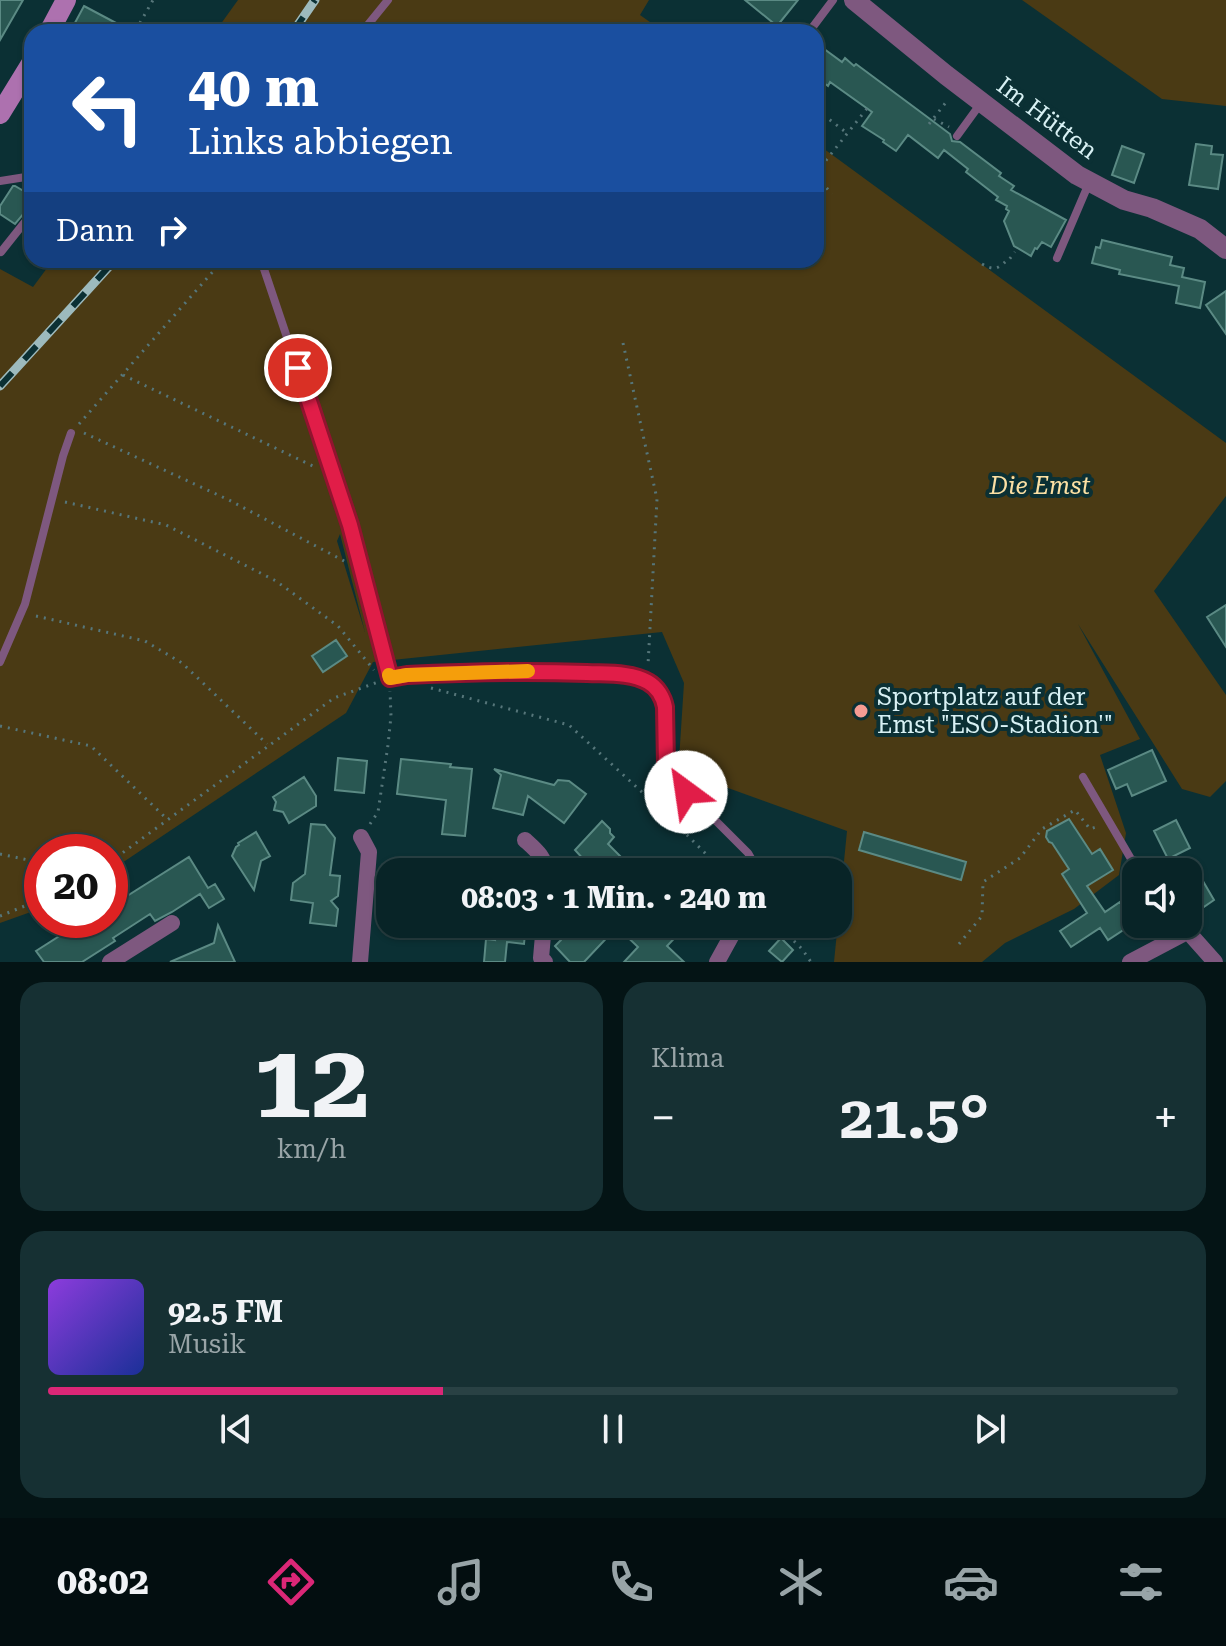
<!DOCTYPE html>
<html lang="de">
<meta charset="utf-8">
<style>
:root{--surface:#082427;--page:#163033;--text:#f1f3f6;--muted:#98a4a7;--line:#294144;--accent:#db2777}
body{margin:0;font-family:"Roboto Serif",serif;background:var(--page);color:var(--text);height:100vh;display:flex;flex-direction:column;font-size:30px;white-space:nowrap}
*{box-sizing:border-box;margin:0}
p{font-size:26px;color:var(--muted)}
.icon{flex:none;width:44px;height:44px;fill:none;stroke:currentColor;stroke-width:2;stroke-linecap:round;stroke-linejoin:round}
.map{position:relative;height:962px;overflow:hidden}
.panel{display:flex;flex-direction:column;gap:20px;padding:20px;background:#041415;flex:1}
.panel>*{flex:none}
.top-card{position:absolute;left:24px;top:24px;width:800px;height:244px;border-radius:24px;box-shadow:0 2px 6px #0004,0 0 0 2px var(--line);background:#1a4fa0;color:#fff;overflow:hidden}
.buttons{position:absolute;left:1122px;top:858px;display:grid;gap:16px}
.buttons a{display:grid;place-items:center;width:80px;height:80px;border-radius:16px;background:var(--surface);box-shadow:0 2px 6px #0004,0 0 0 2px var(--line);font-size:40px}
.speed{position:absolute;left:24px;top:834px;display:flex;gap:16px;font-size:40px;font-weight:700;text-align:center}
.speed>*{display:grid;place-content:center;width:104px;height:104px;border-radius:50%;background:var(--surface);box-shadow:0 2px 6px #0004,0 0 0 2px var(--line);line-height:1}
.speed .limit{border:12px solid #d22;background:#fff;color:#111}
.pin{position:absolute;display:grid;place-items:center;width:68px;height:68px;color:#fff;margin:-34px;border:4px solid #fff;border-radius:50%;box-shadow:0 2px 8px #0007}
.me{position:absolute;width:88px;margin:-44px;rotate:329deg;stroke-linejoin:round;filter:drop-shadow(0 0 6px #0008)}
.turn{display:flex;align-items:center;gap:28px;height:168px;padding:0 32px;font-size:36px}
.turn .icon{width:104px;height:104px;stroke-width:2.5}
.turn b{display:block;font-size:56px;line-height:68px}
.then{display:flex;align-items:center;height:76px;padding:0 32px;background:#0003;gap:16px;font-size:30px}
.big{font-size:60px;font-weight:700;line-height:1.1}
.panel .card{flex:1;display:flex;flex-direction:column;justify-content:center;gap:12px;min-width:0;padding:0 28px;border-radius:24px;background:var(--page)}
.panel .dial{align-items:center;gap:0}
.dial b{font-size:104px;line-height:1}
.song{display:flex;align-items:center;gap:24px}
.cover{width:96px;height:96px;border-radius:12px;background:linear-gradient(135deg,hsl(270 70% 55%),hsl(230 70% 35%))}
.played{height:8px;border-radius:4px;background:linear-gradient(90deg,var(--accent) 35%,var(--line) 35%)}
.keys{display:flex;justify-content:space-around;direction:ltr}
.heat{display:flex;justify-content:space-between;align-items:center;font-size:44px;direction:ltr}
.panel .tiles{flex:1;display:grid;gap:20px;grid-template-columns:1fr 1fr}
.card:last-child{grid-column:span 2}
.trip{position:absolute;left:376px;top:858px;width:476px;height:80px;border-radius:24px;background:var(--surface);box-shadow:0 2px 6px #0004,0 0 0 2px var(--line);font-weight:700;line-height:80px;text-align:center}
.dock{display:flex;height:128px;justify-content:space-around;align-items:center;background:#030e10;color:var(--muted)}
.dock .icon{width:56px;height:56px}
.dock .selected{color:var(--accent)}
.dock b{font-size:36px;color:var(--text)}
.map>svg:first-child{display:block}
</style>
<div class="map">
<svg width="1226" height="962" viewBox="0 0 1226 962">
<rect width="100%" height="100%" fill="#0b3034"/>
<path fill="#4a3a14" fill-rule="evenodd" d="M238 0H649L640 15 664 32H215Z
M1022 0H1226V106L1162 99Z
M816 143 1226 443V496L1154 591 1226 695V781L1210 797 1182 789 1078 624 1140 739 1100 755 1126 833 1119 875 1074 909 1005 943 982 962H834L847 831 681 771 679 760 684 683 662 632 373 662 346 713 110 871V852H42V908L0 923V269L33 287 53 260H816ZM340 534 365 632 337 541Z"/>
<path fill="#295752" stroke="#5b8a84" stroke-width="2" d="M0 0H23L0 40Z
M745 0H798L777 26Z
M84 6 133 32H70Z
M816 43 842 62 845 58 854 66 856 64 926 116 950 134 952 141 960 142 1001 173 999 176 1014 186 1011 190 1066 220 1051 247 1042 242 1037 249 1035 248 1031 256 1014 246 1004 221 1009 211 1006 209 1007 206 996 200 998 197 966 172 968 169 944 150 938 158 908 135 896 151 883 142 884 140 862 126 872 112 830 82 828 86 816 77Z
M1196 144 1212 146 1211 154 1223 155 1218 189 1189 185Z
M1122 146 1144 154 1134 183 1112 175Z
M13 186H15L32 196 30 206 15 224 0 214V206Z
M1102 240 1172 257 1170 265 1184 268 1182 277 1205 282 1200 308 1176 303 1179 286 1119 274 1120 270 1092 263 1096 247 1100 248Z
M1226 291V334L1206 305Z
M1226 605V647L1207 617Z
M336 640 347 656 323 672 312 656Z
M1152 750 1166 781 1132 796 1127 784 1116 789 1108 770Z
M338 758 367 761 364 793 335 790Z
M401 759 451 764 450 767 472 769 465 836 442 834 446 800 397 794Z
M494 769 554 785 558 780 569 781 586 794 564 823 528 796 523 815 493 808 501 775Z
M304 777 316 796V806L289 823 283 812 274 810 276 802 273 797Z
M1069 819 1092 854 1100 849 1113 870 1087 886 1105 912 1120 902 1134 923 1108 940 1100 928 1071 947 1060 931 1087 913 1062 874 1069 869 1052 843 1049 842 1046 837 1047 831Z
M1176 820 1190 848 1168 859 1154 831Z
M602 821 610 829V833L614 837 608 844 636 872H595L575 850Z
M311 824 325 825 335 838 330 875 340 876 338 896 331 901 338 909 336 926 310 923 313 903 291 900 293 883 305 874Z
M256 832 270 856 261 861 254 890 232 856 236 847 239 845 238 843Z
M864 832 966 862 961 880 859 850Z
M189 857 208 888 215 884 224 899 209 908 200 894 172 912 155 921 150 914 113 938 115 941 82 962H44L36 951 69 930 72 935 86 925 93 926 103 920H110V915L120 909 116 903Z
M1200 876 1214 900 1195 913 1188 902V883Z
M492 924H526L524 944 507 942 505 962H484L486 939 495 940Z
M586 924H688L667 946 684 962H624L638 947 617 927 584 962H570L555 946 561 940V931L572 930 577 935Z
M218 925 235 962H170L214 943Z
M781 938 793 950 782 962 769 951Z"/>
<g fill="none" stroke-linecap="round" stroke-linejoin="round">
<path stroke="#56767a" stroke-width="3" stroke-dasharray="2 6" stroke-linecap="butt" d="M136 30 153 0
M817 110 847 133
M934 119 949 127
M929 124 947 101
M816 173 869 106
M816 176 832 194
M982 264C993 270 997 270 1006 261H1008L1015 252
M623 343 657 499 648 665
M123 375 317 468
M79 424 223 260
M84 433 229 500 346 562
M65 502 166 525 276 581 338 626 374 670
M36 616 145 641 182 663 267 744
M431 688 569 725 668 816 724 872
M0 726 91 746 168 820
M370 824 378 812 388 745 391 716 390 691
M0 854 33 861 42 869
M110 862 334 698 378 682
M0 916 42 899
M777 924 802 949 811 962
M959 944 982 916 983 882 1020 858 1042 829 1075 810 1090 829 1096 827"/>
<path stroke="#7e587f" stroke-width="8" d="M362 32 388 0
M809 32 833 0
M957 136 981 103
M0 181 32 176
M1 252 32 213
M1057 258 1089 183
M261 260 350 525 390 678 407 675C468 672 527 671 587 673 607 674 631 672 648 682 658 687 663 697 665 707L666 764 673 778 748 853 759 872
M0 662 25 604 63 456 71 433
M1083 777 1134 864
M733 933 760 924"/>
<path stroke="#7e587f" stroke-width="16" d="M525 840C536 850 545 857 546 872
M1134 864 1140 872
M544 924 541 958 545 962
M1182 925 1215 962
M110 962 172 923
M360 962 369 852 361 837
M717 962 733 933
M1130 962 1187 932"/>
<path stroke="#7e587f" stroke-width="20" d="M854 0 946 75 1077 175 1124 200 1152 208 1200 229 1226 249"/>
<path stroke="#ad71af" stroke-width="20" d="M49 32 66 0
M0 114 32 62"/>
<defs>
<path id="rail" d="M293 32 315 0
M0 386 115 260"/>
</defs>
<use href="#rail" stroke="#9dbabd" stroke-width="9"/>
<use href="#rail" stroke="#0b3034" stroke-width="6" stroke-dasharray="18" stroke-linecap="butt"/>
</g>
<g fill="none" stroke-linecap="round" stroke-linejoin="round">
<defs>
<path id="route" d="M298 368 350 525 390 678 407 675C467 672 527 671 587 673 606 674 631 672 648 682 657 687 663 697 665 707L666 764 673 778 686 792"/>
</defs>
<use href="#route" stroke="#92132f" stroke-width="20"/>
<use href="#route" stroke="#e11d48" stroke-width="14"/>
<path stroke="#f59e0b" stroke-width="14" d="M389 675 390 678 407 675 528 671"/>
</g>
<circle fill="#f59c93" stroke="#0b3034" stroke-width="3" cx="861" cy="711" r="8"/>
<g text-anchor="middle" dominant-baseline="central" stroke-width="8" stroke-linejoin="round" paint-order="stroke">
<g font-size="24" fill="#d8f1f4" stroke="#0b3034">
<text transform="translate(1047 118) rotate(37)">Im Hütten</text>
</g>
<g font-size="24" font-style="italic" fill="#fce0a4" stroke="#0b3034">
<text x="1040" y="486">Die Emst</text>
</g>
<g font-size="24" fill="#d8f1f4" stroke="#0b3034" text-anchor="start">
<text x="877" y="697">Sportplatz auf der<tspan x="877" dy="28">Emst "ESO-Stadion'"</tspan></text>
</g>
</g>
</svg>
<div class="buttons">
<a><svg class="icon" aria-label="sound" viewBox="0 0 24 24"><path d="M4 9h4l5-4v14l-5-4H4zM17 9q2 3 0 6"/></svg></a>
</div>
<div class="speed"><div class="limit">20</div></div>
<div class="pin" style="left:298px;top:368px;background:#d93025"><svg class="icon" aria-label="arrive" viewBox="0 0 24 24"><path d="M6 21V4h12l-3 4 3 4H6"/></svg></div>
<svg class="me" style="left:686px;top:792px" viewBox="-20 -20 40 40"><circle r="19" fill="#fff"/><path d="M0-13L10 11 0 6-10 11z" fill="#e11d48"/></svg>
<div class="trip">08:03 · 1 Min. · 240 m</div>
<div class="top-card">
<div class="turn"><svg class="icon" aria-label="left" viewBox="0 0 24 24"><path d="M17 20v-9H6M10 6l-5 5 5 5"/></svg><div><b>40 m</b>Links abbiegen</div></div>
<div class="then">Dann<svg class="icon" aria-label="right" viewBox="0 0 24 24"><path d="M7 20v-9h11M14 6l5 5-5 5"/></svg></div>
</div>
</div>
<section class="panel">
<div class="tiles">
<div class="card dial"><b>12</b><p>km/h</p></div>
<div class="card"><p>Klima</p>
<div class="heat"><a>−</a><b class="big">21.5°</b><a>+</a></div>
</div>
<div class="card">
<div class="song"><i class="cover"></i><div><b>92.5 FM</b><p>Musik</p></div></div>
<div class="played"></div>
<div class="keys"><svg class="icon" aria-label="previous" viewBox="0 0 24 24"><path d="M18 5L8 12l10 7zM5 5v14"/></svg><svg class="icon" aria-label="pause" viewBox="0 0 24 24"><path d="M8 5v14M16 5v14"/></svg><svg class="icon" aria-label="next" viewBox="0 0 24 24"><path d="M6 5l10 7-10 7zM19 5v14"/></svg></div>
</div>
</div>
</section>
<nav class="dock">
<b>08:02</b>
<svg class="icon selected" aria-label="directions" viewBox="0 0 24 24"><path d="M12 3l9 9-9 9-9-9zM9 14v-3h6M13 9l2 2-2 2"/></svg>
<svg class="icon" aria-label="music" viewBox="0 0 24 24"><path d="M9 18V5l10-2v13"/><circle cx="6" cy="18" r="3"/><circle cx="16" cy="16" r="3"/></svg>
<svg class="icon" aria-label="phone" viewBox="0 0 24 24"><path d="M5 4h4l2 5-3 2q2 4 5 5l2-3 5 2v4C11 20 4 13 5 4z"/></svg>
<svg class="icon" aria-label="climate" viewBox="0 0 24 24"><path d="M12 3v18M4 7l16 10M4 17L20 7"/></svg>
<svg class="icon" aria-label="car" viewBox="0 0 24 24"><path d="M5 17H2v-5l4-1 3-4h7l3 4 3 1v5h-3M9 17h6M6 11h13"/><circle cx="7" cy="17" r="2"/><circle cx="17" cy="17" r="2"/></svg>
<svg class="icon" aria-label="filters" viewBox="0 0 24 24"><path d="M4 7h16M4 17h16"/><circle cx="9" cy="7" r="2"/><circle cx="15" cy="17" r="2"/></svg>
</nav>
